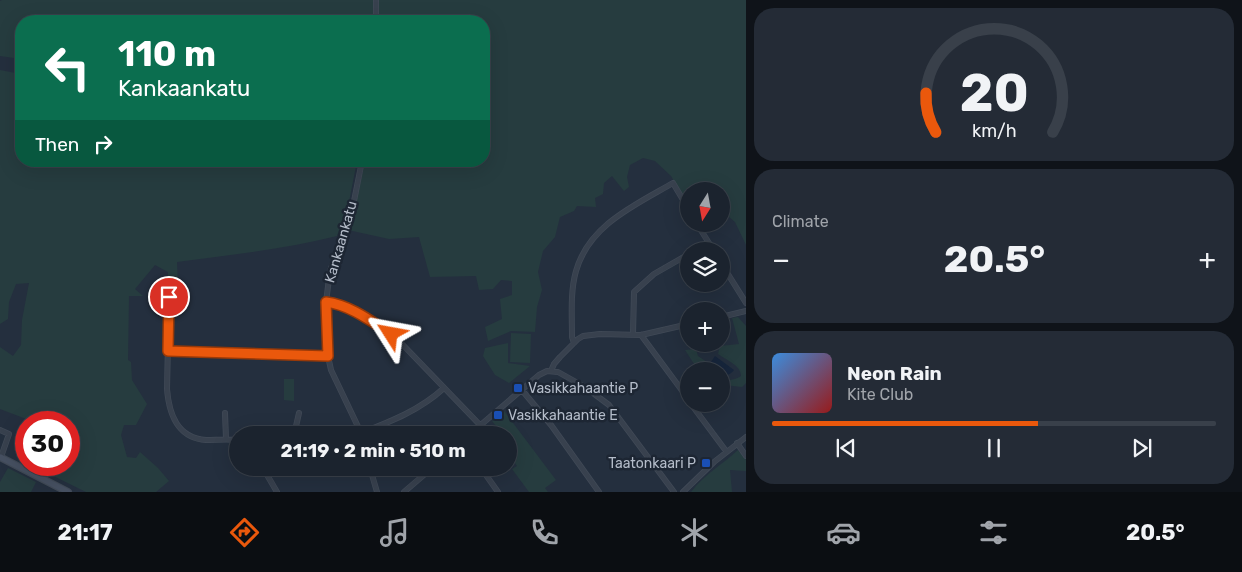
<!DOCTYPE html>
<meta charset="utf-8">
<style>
:root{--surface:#1b232e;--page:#242b36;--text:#f1f3f6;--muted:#a0a4aa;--line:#39404a;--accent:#ea580c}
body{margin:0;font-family:Rubik,sans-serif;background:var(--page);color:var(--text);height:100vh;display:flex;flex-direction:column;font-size:19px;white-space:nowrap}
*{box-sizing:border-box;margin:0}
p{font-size:16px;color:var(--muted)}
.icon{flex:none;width:28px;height:28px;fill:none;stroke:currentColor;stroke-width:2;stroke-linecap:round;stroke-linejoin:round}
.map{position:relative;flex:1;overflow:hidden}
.panel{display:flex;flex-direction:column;gap:8px;padding:8px;background:#0f1319;width:496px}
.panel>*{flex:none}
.hud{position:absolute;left:15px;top:15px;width:475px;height:152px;border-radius:20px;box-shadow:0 5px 20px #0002,0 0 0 1px var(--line);background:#0b6e4f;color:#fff;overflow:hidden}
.needle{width:32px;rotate:191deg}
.tools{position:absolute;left:680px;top:182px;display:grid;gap:10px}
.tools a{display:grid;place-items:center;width:50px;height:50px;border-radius:50%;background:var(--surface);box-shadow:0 5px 20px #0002,0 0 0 1px var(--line);font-size:25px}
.speed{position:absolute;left:15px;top:411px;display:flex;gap:10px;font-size:25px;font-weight:700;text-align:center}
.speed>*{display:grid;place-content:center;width:65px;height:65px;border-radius:50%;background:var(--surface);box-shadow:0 5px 20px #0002,0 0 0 1px var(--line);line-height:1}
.speed .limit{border:8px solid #d22;background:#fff;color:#111}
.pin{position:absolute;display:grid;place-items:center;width:42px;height:42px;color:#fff;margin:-21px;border:2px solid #fff;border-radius:50%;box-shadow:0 1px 5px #0007}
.me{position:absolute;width:55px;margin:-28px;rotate:304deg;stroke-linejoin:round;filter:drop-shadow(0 0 4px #0008)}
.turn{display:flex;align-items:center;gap:18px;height:105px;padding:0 20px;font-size:22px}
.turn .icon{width:65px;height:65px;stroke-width:2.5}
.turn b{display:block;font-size:35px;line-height:42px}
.then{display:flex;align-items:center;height:48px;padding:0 20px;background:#0003;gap:10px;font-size:19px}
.big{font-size:38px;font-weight:700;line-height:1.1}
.panel .card{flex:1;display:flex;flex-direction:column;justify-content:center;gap:8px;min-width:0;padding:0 18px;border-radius:20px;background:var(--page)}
.panel .dial{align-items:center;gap:0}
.dial svg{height:130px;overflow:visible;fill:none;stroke:var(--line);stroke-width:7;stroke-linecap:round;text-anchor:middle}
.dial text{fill:var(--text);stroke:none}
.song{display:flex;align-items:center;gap:15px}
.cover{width:60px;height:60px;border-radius:8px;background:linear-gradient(135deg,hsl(210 70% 55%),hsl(0 70% 35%))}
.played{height:5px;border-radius:2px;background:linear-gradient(90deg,var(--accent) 60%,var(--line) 60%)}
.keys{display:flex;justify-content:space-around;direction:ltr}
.heat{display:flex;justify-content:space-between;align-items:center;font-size:28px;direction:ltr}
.trip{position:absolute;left:229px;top:426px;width:288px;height:50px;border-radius:25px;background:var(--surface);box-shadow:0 5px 20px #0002,0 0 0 1px var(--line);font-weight:700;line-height:50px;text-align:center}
.menu{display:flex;height:80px;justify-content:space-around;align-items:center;background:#0b0e12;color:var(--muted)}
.menu .icon{width:35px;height:35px}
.menu .on{color:var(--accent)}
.menu b{font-size:22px;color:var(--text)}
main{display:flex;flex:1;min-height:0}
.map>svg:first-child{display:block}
</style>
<main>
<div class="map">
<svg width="746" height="492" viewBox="0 0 746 492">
<rect width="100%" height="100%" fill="#242f3e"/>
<path fill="#263c3f" d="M2 0H373V21H21V59L0 56V1Z
M378 0H746V245L735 222 721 210V191H702L700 190 689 191V194L683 196 671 176 655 161 643 158 630 165 627 177 629 187 624 191 612 176 604 183 603 194 595 198 596 207 577 206 574 211 560 217 555 237 543 251 538 272 542 290 537 307 535 332 511 331 488 341 485 327 502 319 500 299 512 295V281L501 280 493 289 479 290 476 276 430 277 419 237 389 239 348 230 359 189 365 161H484V21H378Z
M0 70 21 74V161H357L347 212 337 236C284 249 231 255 177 262L178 287H168V272L155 265 135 289 143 296H129L128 360 131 362 132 380 147 404 136 425H124L121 435 127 457 136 458 140 452 158 468 169 481 156 492H86L31 465H69V422H34L0 409V347L13 356 21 345 22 320 29 283 16 284 9 302 8 319 0 324Z
M738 317 746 326V383L742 387 724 385 723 383C729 379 736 380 741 376 741 365 726 360 718 354L720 346 739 344 732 318Z
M511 333 531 334 530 363 510 362Z
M508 343V363L530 366 509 383 495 375 483 356 485 348Z
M696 349 698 356 707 362 706 366 703 370H698L685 350Z
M284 379H294V401L284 400Z
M504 411 556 480 545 488 548 492H529L512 469 517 466 508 453V435H503L492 421Z
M738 450 746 460V471L730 470 732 492H691C706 473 722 465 738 450Z
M8 468 36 482 31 492H0V482Z"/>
<path fill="#17263c" d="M715 356 734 370C731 374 726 376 721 376V371H705Z"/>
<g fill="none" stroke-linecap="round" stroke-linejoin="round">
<defs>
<path id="minor" d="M376 21V0
M697 224 714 251
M693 251 708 243
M721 263 746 303
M169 297 167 389C169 414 177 438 206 440 216 440 227 439 238 440
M326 302C354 305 382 327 403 345L480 425
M721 317 746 311
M633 334 634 292 654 274 689 254
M641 335 689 400
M574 343 572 337C572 316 570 292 576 271 589 225 635 205 673 183L689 210
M168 351 328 356
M551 371 554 364 560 357 578 339 583 336 600 334 641 335 689 324
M521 389 551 425 599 492
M691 404 726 451
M225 413 226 439
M0 430 9 434 1 457
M361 433C392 421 420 410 444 388
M294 435 299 413
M362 435 331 370 328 356 326 302 330 271 352 211 362 161
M469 435 539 375 547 371 558 372 585 387 609 405 674 492
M737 443 746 456
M263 468 277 492
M370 468 377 492
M481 468 498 492
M404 492 432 468
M683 492 714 462 746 437"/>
<path id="secondary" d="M0 457 68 492"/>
</defs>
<use href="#minor" stroke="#414a57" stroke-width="6"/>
<use href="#secondary" stroke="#414a57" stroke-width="8"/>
<use href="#minor" stroke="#38414e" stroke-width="4.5"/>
<use href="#secondary" stroke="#465061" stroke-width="5.5"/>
</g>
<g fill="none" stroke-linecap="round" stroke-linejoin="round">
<defs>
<path id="route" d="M169 297 168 351 328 356 326 302C350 305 371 321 391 334"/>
</defs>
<use href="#route" stroke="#983908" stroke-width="12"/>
<use href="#route" stroke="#ea580c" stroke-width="9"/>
</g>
<g fill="#1a4fb4" stroke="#1d2633" stroke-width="2">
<rect x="513" y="383" width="10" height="10" rx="2.5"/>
<rect x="493" y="410" width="10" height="10" rx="2.5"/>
<rect x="701" y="458" width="10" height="10" rx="2.5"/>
</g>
<g text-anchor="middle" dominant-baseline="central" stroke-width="5" stroke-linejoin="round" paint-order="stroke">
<g font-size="14" fill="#b4bcc9" stroke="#1d2633">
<text transform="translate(341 242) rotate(-74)">Kankaankatu</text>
</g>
<g font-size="14" fill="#b4bcc9" stroke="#1d2633" text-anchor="start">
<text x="528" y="388">Vasikkahaantie P</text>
<text x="508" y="415">Vasikkahaantie E</text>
<text x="696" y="463" text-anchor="end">Taatonkaari P</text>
</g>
</g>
</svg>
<div class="tools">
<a><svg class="needle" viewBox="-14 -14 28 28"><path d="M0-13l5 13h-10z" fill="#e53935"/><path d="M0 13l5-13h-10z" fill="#a0a4aa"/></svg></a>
<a><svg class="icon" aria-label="layers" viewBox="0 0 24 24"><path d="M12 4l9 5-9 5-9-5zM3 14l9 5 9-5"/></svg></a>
<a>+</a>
<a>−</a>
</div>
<div class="speed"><div class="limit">30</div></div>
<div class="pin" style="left:169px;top:297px;background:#d93025"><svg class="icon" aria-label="arrive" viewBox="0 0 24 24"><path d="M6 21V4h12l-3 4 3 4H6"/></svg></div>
<svg class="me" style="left:391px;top:334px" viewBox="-20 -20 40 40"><path d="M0-17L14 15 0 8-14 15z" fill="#ea580c" stroke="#fff" stroke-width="4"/></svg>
<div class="trip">21:19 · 2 min · 510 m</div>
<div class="hud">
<div class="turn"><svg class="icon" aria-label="left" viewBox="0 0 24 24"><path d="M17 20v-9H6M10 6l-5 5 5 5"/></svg><div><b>110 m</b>Kankaankatu</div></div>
<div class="then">Then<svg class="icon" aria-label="right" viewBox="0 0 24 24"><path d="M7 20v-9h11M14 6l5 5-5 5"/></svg></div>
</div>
</div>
<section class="panel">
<div class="card dial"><svg viewBox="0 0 100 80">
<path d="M14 69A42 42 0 1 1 86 69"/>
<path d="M14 69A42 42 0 0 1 8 45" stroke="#ea580c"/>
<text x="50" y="56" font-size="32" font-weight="700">20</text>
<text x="50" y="72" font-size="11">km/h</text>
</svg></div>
<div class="card"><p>Climate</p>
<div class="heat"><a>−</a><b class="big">20.5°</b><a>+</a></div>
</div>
<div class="card">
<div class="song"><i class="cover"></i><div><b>Neon Rain</b><p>Kite Club</p></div></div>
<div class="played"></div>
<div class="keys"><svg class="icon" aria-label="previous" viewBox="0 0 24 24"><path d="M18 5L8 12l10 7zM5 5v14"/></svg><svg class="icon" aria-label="pause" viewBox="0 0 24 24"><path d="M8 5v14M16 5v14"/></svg><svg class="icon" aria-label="next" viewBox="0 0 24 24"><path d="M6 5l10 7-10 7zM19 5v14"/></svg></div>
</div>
</section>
</main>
<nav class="menu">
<b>21:17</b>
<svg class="icon on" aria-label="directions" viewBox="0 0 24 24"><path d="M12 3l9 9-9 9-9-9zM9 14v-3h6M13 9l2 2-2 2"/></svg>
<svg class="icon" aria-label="music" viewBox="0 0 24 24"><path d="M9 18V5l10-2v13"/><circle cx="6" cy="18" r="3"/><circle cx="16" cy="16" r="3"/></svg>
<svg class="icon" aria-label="phone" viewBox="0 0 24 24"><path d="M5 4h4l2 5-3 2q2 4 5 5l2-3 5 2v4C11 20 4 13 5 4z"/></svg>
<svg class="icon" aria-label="climate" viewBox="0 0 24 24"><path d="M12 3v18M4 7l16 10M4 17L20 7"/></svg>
<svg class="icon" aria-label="car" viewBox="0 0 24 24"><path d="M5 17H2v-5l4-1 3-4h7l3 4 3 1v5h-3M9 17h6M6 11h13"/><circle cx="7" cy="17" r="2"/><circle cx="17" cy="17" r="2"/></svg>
<svg class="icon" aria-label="filters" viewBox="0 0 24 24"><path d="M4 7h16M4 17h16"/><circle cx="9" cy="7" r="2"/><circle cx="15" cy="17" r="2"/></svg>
<b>20.5°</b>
</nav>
